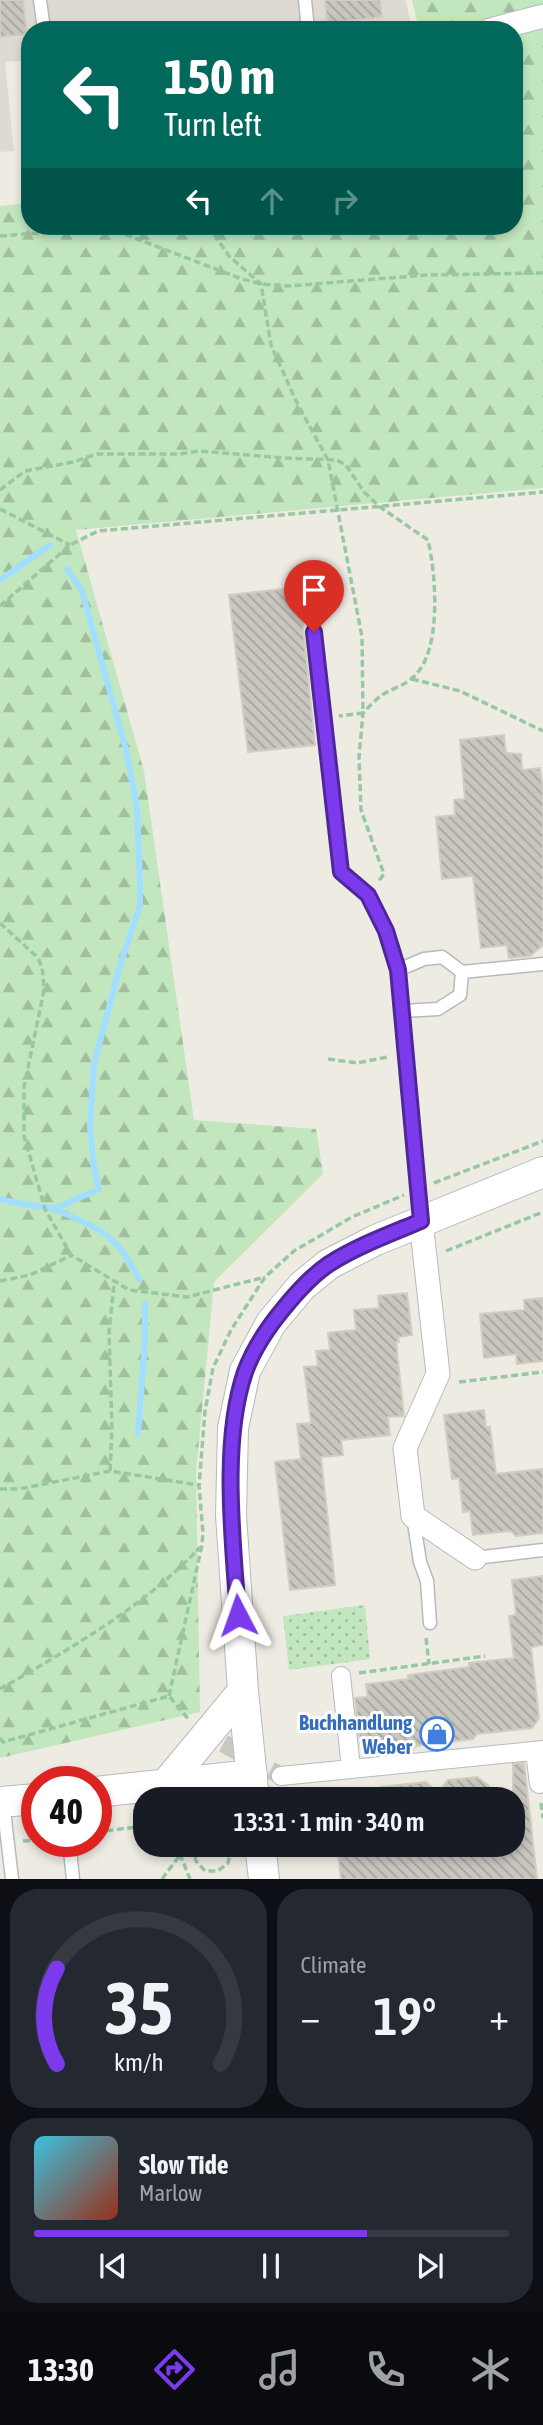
<!DOCTYPE html>
<meta charset="utf-8">
<style>
:root{--surface:#171b24;--page:#242831;--text:#f1f3f6;--muted:#9ea1a6;--line:#363941;--accent:#7c3aed}
body{margin:0;font-family:"Asap Condensed",sans-serif;background:var(--page);color:var(--text);height:100vh;display:flex;flex-direction:column;font-size:26px;white-space:nowrap}
*{box-sizing:border-box;margin:0}
p{font-size:23px;color:var(--muted)}
.icon{flex:none;width:38px;height:38px;fill:none;stroke:currentColor;stroke-width:2;stroke-linecap:round;stroke-linejoin:round}
.map{position:relative;height:1879px;overflow:hidden}
.drawer{display:flex;flex-direction:column;gap:10px;padding:10px;background:#0d0f14;flex:1}
.drawer>*{flex:none}
.banner{position:absolute;left:21px;top:21px;width:502px;height:214px;border-radius:28px;box-shadow:0 4px 10px #0003;background:#00695c;color:#fff;overflow:hidden}
.speed{position:absolute;left:21px;top:1766px;display:flex;gap:14px;font-size:35px;font-weight:700;text-align:center}
.speed>*{display:grid;place-content:center;width:91px;height:91px;border-radius:50%;background:var(--surface);box-shadow:0 4px 10px #0003;line-height:1}
.speed .limit{border:10px solid #d22;background:#fff;color:#111}
.pin{position:absolute;display:grid;place-items:center;width:60px;height:60px;color:#fff;margin:-72px -30px;border-radius:50% 50% 50% 0;rotate:-45deg;box-shadow:0 0 7px #0007}
.pin .icon{rotate:45deg}
.me{position:absolute;width:77px;margin:-38px;rotate:356deg;stroke-linejoin:round;filter:drop-shadow(0 0 5px #0008)}
.turn{display:flex;align-items:center;gap:24px;height:147px;padding:0 28px;font-size:32px}
.turn .icon{width:91px;height:91px;stroke-width:2.5}
.turn b{display:block;font-size:49px;line-height:60px}
.lanes{display:flex;align-items:center;height:66px;padding:0 28px;background:#0003;justify-content:center;gap:35px;direction:ltr}
.lanes .off{opacity:.35}
.big{font-size:52px;font-weight:600;line-height:1.1}
.drawer .tile{flex:1;display:flex;flex-direction:column;justify-content:center;gap:10px;min-width:0;padding:0 24px;border-radius:28px;background:var(--page)}
.drawer .dial{align-items:center;gap:0}
.dial svg{height:182px;overflow:visible;fill:none;stroke:var(--line);stroke-width:7;stroke-linecap:round;text-anchor:middle}
.dial text{fill:var(--text);stroke:none}
.song{display:flex;align-items:center;gap:21px}
.cover{width:84px;height:84px;border-radius:10px;background:linear-gradient(135deg,hsl(190 70% 55%),hsl(10 70% 35%))}
.played{height:7px;border-radius:4px;background:linear-gradient(90deg,var(--accent) 70%,var(--line) 70%)}
.keys{display:flex;justify-content:space-around;direction:ltr}
.heat{display:flex;justify-content:space-between;align-items:center;font-size:38px;direction:ltr}
.drawer .tiles{flex:1;display:grid;gap:10px;grid-template-columns:1fr 1fr}
.tile:last-child{grid-column:span 2}
.trip{position:absolute;left:133px;top:1787px;width:392px;height:70px;border-radius:28px;background:var(--surface);box-shadow:0 4px 10px #0003;font-weight:600;line-height:70px;text-align:center}
.tab-bar{display:flex;height:112px;justify-content:space-around;align-items:center;background:#090b0e;color:var(--muted)}
.tab-bar .icon{width:49px;height:49px}
.tab-bar .current{color:var(--accent)}
.tab-bar b{font-size:32px;color:var(--text)}
.map>svg:first-child{display:block}
</style>
<div class="map">
<svg width="543" height="1879" viewBox="0 0 543 1879">
<defs>
<pattern id="forest-firs" width="22" height="20" patternUnits="userSpaceOnUse" patternTransform="scale(1.75)"><rect width="22" height="20" fill="#c2e7be"/><path d="M5 1l3.5 6h-7zM16 11l3.5 6h-7z" fill="#a1bf9e"/></pattern>
<pattern id="park-dots" width="8" height="8" patternUnits="userSpaceOnUse" patternTransform="scale(1.75)"><rect width="8" height="8" fill="#c2e7be"/><path d="M2 2h.1M6 6h.1" fill="none" stroke="#a1bf9e" stroke-width="1.8" stroke-linecap="round"/></pattern>
<pattern id="building-back-hatch" width="6" height="6" patternUnits="userSpaceOnUse" patternTransform="scale(1.75)"><rect width="6" height="6" fill="#c9c6c0"/><path d="M-1 5l2 2M0 0l6 6M5-1l2 2" fill="none" stroke="#a6a4a0"/></pattern>
</defs>
<rect width="100%" height="100%" fill="#eeebe3"/>
<path fill="#dfdad1" d="M0 0H406L411 27 379 30H30V60L5 62 14 151 0 152Z"/>
<path fill="url(#forest-firs)" d="M412 0H543V488L76 530 144 771 194 1120 316 1129 323 1174 214 1282 196 1473 200 1712 0 1758V206L30 203V226H514V30H419Z"/>
<path fill="url(#park-dots)" d="M365 1605 370 1659 289 1670 283 1616Z"/>
<g fill="none" stroke-linecap="round" stroke-linejoin="round">
<path stroke="#a2deff" stroke-width="6" d="M0 580 50 545
M0 1199C18 1204 35 1206 54 1209 62 1211 71 1217 79 1220 112 1234 123 1248 139 1279
M54 1209 99 1189 93 1161 90 1125 94 1064 121 962 140 905V885L137 808 126 750 82 591 67 569
M138 1434 145 1341V1304"/>
</g>
<path fill="url(#building-back-hatch)" stroke="#d3ccc1" stroke-width="2" d="M0 0H23L27 34 0 37Z
M325 0H380L382 17 327 23Z
M299 587 315 745 248 752 229 595Z
M504 735 506 753 521 754 522 770 540 768 543 788V945L530 956 509 958 507 945 481 948 473 876 442 879 436 817 455 815 454 800 465 799 460 740Z
M407 1293 412 1335 398 1337 399 1342H396L404 1416 388 1417 390 1435 341 1440 343 1455 321 1457 335 1585 290 1590 275 1462 301 1459 297 1424 311 1423 304 1367 318 1366 316 1351 330 1350 328 1333 356 1330 354 1310 379 1308 378 1296Z
M543 1298V1361L517 1364 516 1354 484 1358 480 1314 525 1310 524 1300Z
M484 1410 486 1427H490L496 1474 543 1469V1533L516 1536 511 1531 473 1535 470 1511 463 1512 459 1478 452 1479 444 1415Z
M543 1576V1645L531 1647 539 1718 532 1728 477 1734 473 1739 416 1746 412 1751 383 1754 370 1743 360 1744 355 1698 368 1697 366 1684 409 1679 408 1675 469 1667V1663L514 1658 509 1616 516 1615 512 1580Z
M524 1763 537 1879H341L337 1844H513V1764Z
M477 1777 489 1786 490 1799H382L381 1787 426 1782 438 1793 448 1780Z"/>
<g fill="none" stroke-linecap="round" stroke-linejoin="round">
<path stroke="#c9c8c3" stroke-width="18" stroke-dasharray="18 9" stroke-linecap="butt" d="M200 1730 281 1776 263 1799"/>
<defs>
<path id="service" d="M40 0 44 30
M305 0 308 30
M314 632 341 872 368 895 385 931 398 970 421 1220
M398 970 424 959 442 957 462 972 460 995 438 1009 402 1011
M462 972 543 964
M413 1516 420 1562 427 1581 430 1623
M475 1558 543 1550
M3 1802 12 1879
M69 1841 73 1879"/>
<path id="pedestrian" d="M341 1676 351 1768
M535 1751 539 1784
M281 1776 543 1750"/>
<path id="minor" d="M490 30 543 16
M421 1221 438 1374 405 1448 413 1516 475 1558"/>
<path id="tertiary" d="M165 1785 243 1691
M96 1792 252 1775
M254 1799 243 1691 231 1515 233 1428 245 1371 271 1323 302 1286 329 1264 376 1240 543 1172
M0 1802 37 1799
M260 1844 264 1879"/>
</defs>
<use href="#service" stroke="#b6babe" stroke-width="15"/>
<use href="#pedestrian" stroke="#b6babe" stroke-width="20"/>
<use href="#minor" stroke="#b6babe" stroke-width="25"/>
<use href="#tertiary" stroke="#b6babe" stroke-width="32"/>
<path stroke="#97c8a1" stroke-width="3.5" stroke-dasharray="7 3.5" stroke-linecap="butt" d="M208 226 229 256 261 284 271 345 296 401 328 460 362 637 363 713 339 716
M0 236 88 229 122 233 239 278 261 284 288 286 427 275 543 273
M0 490 25 471 73 462 97 454H180L199 451 284 458 337 460 346 465 364 492 380 507 428 540C436 575 443 655 411 679 403 686 391 689 382 695 375 700 369 707 363 713L359 757 361 810 384 874 378 882
M0 509 70 545
M0 606 70 545 98 531 543 492
M412 679 460 691 543 731
M0 923 36 956C44 966 43 977 44 990L24 1087V1136L45 1209 71 1255 129 1290 187 1297 265 1277
M328 1059 357 1063 388 1057
M434 1183 543 1141
M446 1251 543 1212
M0 1281 30 1275 70 1256
M459 1382 543 1372
M110 1471 112 1429 109 1333 114 1283
M0 1489H19L110 1471 198 1485
M426 1638 429 1664
M359 1673 485 1656
M0 1689C68 1650 147 1605 200 1547
M169 1696 202 1545 203 1533 199 1486 205 1411 213 1368 231 1330 265 1277 294 1251 352 1217 404 1195
M0 1738 3 1742 169 1696 189 1720
M541 1803 543 1818
M96 1832 145 1826
M23 1841 37 1840
M176 1844 190 1879
M162 1879 180 1855 193 1849 196 1861 205 1871H218L228 1863 232 1844"/>
<use href="#service" stroke="#fff" stroke-width="12"/>
<use href="#pedestrian" stroke="#fff" stroke-width="18"/>
<use href="#minor" stroke="#fff" stroke-width="23"/>
<use href="#tertiary" stroke="#fff" stroke-width="30"/>
</g>
<g fill="none" stroke-linecap="round" stroke-linejoin="round">
<defs>
<path id="route" d="M238 1615C233 1542 221 1442 245 1372 253 1350 269 1326 284 1308 297 1292 311 1276 329 1264 357 1246 390 1234 421 1221L398 970 386 931 368 895 341 872 314 632"/>
</defs>
<use href="#route" stroke="#51269a" stroke-width="18"/>
<use href="#route" stroke="#7c3aed" stroke-width="12"/>
</g>
<defs>
<symbol id="shop-ring" viewBox="-11 -11 22 22"><circle r="9.5" fill="#fff" stroke="#3f7fe0" stroke-width="1.5"/><path d="M-5-2.5h2.3a2.7 3.5 0 0 1 5.4 0H5L5.5 6h-11ZM-1.5-2.5h3a1.5 2.3 0 0 0-3 0Z" fill="#3f7fe0"/></symbol>
</defs>
<g fill-rule="evenodd">
<use href="#shop-ring" x="418" y="1715" width="38" height="38"/>
</g>
<g text-anchor="middle" dominant-baseline="central" stroke-width="6" stroke-linejoin="round" paint-order="stroke">
<g font-size="21" font-weight="bold" fill="#366cbe" stroke="#fff" text-anchor="end">
<text x="412" y="1722">Buchhandlung<tspan x="412" dy="24">Weber</tspan></text>
</g>
</g>
</svg>
<div class="speed"><div class="limit">40</div></div>
<div class="pin" style="left:314px;top:632px;background:#d93025"><svg class="icon" aria-label="arrive" viewBox="0 0 24 24"><path d="M6 21V4h12l-3 4 3 4H6"/></svg></div>
<svg class="me" style="left:238px;top:1615px" viewBox="-20 -20 40 40"><path d="M0-17L14 15 0 8-14 15z" fill="#7c3aed" stroke="#fff" stroke-width="4"/></svg>
<div class="trip">13:31 · 1 min · 340 m</div>
<div class="banner">
<div class="turn"><svg class="icon" aria-label="left" viewBox="0 0 24 24"><path d="M17 20v-9H6M10 6l-5 5 5 5"/></svg><div><b>150 m</b>Turn left</div></div>
<div class="lanes"><svg class="icon" aria-label="left" viewBox="0 0 24 24"><path d="M17 20v-9H6M10 6l-5 5 5 5"/></svg><svg class="icon off" aria-label="ahead" viewBox="0 0 24 24"><path d="M12 20V5M6 11l6-6 6 6"/></svg><svg class="icon off" aria-label="right" viewBox="0 0 24 24"><path d="M7 20v-9h11M14 6l5 5-5 5"/></svg></div>
</div>
</div>
<section class="drawer">
<div class="tiles">
<div class="tile dial"><svg viewBox="0 0 100 80">
<path d="M14 69A42 42 0 1 1 86 69"/>
<path d="M14 69A42 42 0 0 1 14 27" stroke="#7c3aed"/>
<text x="50" y="56" font-size="32" font-weight="700">35</text>
<text x="50" y="72" font-size="11">km/h</text>
</svg></div>
<div class="tile"><p>Climate</p>
<div class="heat"><a>−</a><b class="big">19°</b><a>+</a></div>
</div>
<div class="tile">
<div class="song"><i class="cover"></i><div><b>Slow Tide</b><p>Marlow</p></div></div>
<div class="played"></div>
<div class="keys"><svg class="icon" aria-label="previous" viewBox="0 0 24 24"><path d="M18 5L8 12l10 7zM5 5v14"/></svg><svg class="icon" aria-label="pause" viewBox="0 0 24 24"><path d="M8 5v14M16 5v14"/></svg><svg class="icon" aria-label="next" viewBox="0 0 24 24"><path d="M6 5l10 7-10 7zM19 5v14"/></svg></div>
</div>
</div>
</section>
<nav class="tab-bar">
<b>13:30</b>
<svg class="icon current" aria-label="directions" viewBox="0 0 24 24"><path d="M12 3l9 9-9 9-9-9zM9 14v-3h6M13 9l2 2-2 2"/></svg>
<svg class="icon" aria-label="music" viewBox="0 0 24 24"><path d="M9 18V5l10-2v13"/><circle cx="6" cy="18" r="3"/><circle cx="16" cy="16" r="3"/></svg>
<svg class="icon" aria-label="phone" viewBox="0 0 24 24"><path d="M5 4h4l2 5-3 2q2 4 5 5l2-3 5 2v4C11 20 4 13 5 4z"/></svg>
<svg class="icon" aria-label="climate" viewBox="0 0 24 24"><path d="M12 3v18M4 7l16 10M4 17L20 7"/></svg>
</nav>
